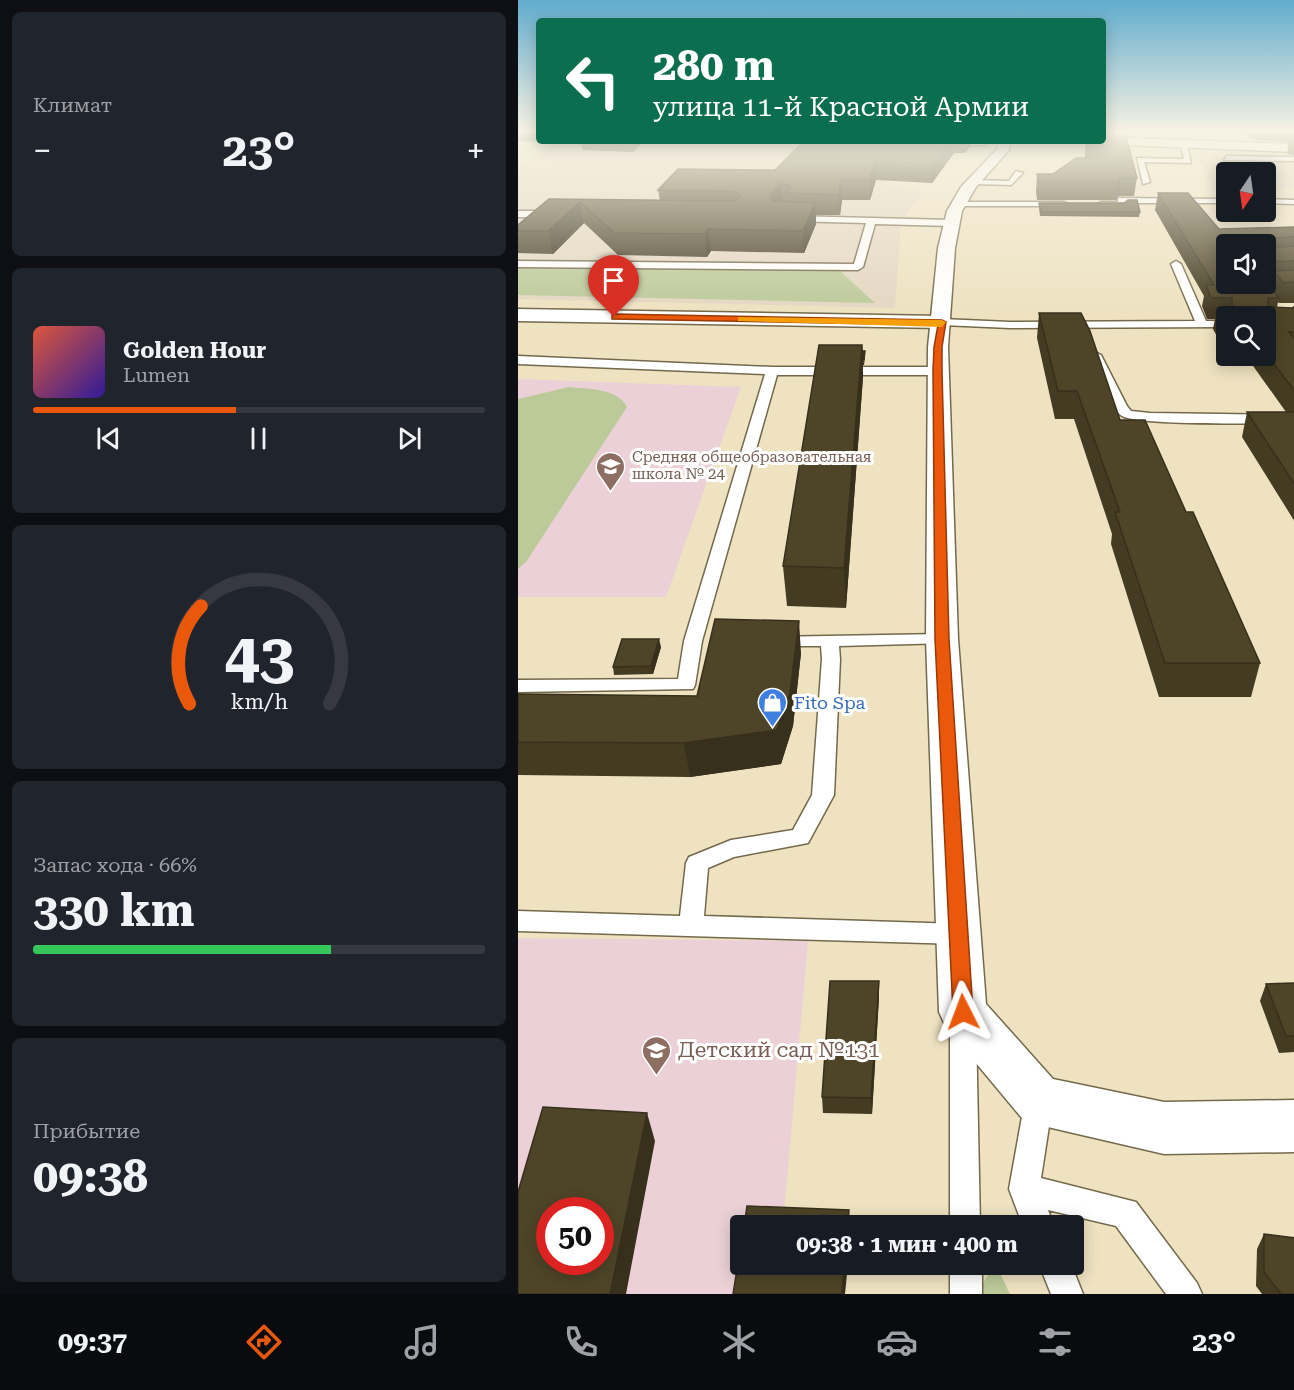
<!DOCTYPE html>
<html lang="ru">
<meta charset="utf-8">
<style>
:root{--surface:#171b24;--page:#20242c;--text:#f1f3f6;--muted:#9ea1a6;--line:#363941;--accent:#ea580c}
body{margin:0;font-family:"Roboto Serif",serif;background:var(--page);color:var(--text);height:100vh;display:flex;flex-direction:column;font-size:22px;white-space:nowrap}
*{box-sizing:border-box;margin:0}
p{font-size:20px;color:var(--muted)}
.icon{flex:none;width:33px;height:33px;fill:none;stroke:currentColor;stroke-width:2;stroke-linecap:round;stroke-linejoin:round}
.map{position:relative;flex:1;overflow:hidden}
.drawer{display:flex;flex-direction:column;gap:12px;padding:12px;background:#0d0f14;width:518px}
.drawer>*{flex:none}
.top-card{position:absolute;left:18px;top:18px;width:570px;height:126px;border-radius:6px;box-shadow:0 3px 15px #0003;background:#0b6e4f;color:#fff;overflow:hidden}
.needle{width:39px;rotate:193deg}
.tools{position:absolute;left:698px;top:162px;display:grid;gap:12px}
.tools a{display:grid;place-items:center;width:60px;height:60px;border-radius:6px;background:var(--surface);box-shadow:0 3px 15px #0003;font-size:30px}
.speed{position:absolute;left:18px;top:1197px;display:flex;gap:12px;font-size:30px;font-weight:700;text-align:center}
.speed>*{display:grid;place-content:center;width:78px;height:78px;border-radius:50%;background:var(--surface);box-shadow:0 3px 15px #0003;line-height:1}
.speed .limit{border:9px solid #d22;background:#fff;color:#111}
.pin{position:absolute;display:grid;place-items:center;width:51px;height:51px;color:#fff;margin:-62px -26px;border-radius:50% 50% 50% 0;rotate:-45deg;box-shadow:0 0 6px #0007}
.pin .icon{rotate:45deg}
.me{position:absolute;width:66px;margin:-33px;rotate:357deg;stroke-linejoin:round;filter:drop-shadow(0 0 4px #0008)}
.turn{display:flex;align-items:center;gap:21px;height:126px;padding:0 18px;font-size:27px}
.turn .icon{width:78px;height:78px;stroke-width:2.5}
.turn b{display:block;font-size:42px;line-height:51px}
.big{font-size:45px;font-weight:700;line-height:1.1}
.drawer .card{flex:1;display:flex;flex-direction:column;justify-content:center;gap:9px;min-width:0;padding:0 21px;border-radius:9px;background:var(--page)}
.drawer .dial{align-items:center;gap:0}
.dial svg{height:156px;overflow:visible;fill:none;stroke:var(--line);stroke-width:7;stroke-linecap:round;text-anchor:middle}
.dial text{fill:var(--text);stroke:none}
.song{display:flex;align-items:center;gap:18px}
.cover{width:72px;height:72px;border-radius:9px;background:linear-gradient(135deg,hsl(10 70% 55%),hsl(250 70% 35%))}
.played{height:6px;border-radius:3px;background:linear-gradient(90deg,var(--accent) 45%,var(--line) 45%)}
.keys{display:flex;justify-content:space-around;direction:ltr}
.heat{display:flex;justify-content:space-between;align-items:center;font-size:33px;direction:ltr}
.charge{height:9px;border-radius:4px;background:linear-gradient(90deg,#34c759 66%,var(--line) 0)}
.trip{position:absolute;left:212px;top:1215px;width:354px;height:60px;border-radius:6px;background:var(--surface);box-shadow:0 3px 15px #0003;font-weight:700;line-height:60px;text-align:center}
.tab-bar{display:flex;height:96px;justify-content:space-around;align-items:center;background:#090b0e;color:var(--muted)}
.tab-bar .icon{width:42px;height:42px}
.tab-bar .selected{color:var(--accent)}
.tab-bar b{font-size:27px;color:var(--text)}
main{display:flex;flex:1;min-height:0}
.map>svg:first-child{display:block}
</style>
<main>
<section class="drawer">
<div class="card"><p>Климат</p>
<div class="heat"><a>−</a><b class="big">23°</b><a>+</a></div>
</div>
<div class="card">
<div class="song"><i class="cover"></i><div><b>Golden Hour</b><p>Lumen</p></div></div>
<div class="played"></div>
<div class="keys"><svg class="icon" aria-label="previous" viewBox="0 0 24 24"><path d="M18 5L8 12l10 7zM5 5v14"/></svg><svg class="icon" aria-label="pause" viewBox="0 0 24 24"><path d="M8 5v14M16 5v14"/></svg><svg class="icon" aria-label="next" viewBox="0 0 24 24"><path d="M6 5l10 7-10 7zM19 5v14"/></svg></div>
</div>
<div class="card dial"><svg viewBox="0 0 100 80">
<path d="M14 69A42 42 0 1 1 86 69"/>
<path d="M14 69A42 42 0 0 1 20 19" stroke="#ea580c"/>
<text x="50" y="56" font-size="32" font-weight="700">43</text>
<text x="50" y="72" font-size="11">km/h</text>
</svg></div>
<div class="card"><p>Запас хода · 66%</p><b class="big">330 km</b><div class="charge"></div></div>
<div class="card"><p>Прибытие</p><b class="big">09:38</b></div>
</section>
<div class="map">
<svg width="777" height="1294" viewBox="0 0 777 1294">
<rect width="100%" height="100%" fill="#eee2c1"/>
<path fill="#ebd1d7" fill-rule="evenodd" d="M0 379 223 387 148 597H0Z
M0 938 290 941 265 1225 222 1226V1264L259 1294H0ZM32 1210H82V1262H32Z"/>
<path fill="#e4d7c3" d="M46 141H259L392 146 394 153 367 184 405 192 383 222 377 308 0 299V166Z
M677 152 776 155V188H747V172H708V187H694Z"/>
<path fill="#bcca9a" d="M0 268 321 270 357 303 0 295Z
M51 387C69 389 100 388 109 407L8 562 0 569V399Z
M481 1271 492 1294H465L464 1285 471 1273Z"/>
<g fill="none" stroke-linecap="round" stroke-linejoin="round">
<defs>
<path id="lane" d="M666 143 669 145 673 163 626 162 632 182 625 184 619 158 666 159 663 145Z
M709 156 777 157V161L706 160Z
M498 171 505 173 493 185 456 184 452 182 456 180 491 181Z
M600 198 708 199V203H608L605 206H583L579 204 583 202H600Z
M747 199 777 200V204L747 203Z
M440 202H546L550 204 546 206H437V202Z
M0 211H36L40 214 36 217H0Z
M275 216 433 220 437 223 433 226 357 224 345 267 340 270 0 267V261L336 264 348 223 272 221V217Z
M658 261 663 264 688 321H708V327L492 328 424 325 419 322 424 319 492 322 677 321 653 264Z
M577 352 583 355 609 406 613 411 632 413 777 415V423C750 423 620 426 604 416 592 409 578 369 571 355Z
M0 356 254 367H420L426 371 420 375H259L184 641 177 685 175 689 0 692V680L160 679 166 641 247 374 0 364Z
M424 634 430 635 433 639 430 643 321 646 322 659 316 795 290 843 216 857 190 868 186 916 442 924 451 927 454 934 451 941 442 944 0 931V911L162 916 168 863 171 857 213 840 275 830 294 795 304 659 303 646H258L252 645 249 641 252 637Z
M445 1014 454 1018 458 1026 462 1226H432V1026L436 1018Z
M521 1087 531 1091 535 1100 523 1178 618 1202 679 1283 684 1294H648L598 1226 530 1210 536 1226H505L491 1189 507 1100 511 1091Z
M432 1264H464V1294H432Z
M521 1264H553L565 1294H533Z"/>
<path id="street" d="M0 309 424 316 431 318 434 322 431 326 424 328 0 321Z"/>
<path id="secondary" d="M585 137 777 144V152L581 144 579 141H585Z
M408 141H474L468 145H414Z
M480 141H492L491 150 458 187 444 211 437 248 430 347 440 639 468 1004 535 1079 646 1102 777 1100V1152L646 1154 521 1125 503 1117 428 1027 421 1012 408 639 410 347 420 248 429 211 443 187 479 149Z"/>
</defs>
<use href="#lane" stroke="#73694c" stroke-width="3"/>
<use href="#street" stroke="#73694c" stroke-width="3"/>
<use href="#secondary" stroke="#73694c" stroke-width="3"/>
<use href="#lane" fill="#fff" fill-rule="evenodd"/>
<use href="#street" fill="#fff" fill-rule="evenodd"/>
<use href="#secondary" fill="#fff" fill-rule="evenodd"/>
</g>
<path fill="#433b22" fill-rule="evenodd" d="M0 131H21V141H127L114 152 65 150 63 144 0 141Z
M716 131H777V155L769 154 771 142H776L738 140Z
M286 141H453L452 147 447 153H436L414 183 358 180 352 200H324L322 215H298V224L286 253 193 251 189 257 100 255 66 223 35 254 0 253V225L31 199 142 200 140 190 257 170Z
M568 141H585L619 178 616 196H600L598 200H519L518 192 519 174H535L567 158V151Z
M640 193 701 229 777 227V303H761L760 302 759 307 774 308 777 306V522L724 437 729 412H768L728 356H747V316L708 323V353L695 329 697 319H689L684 306 686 296 637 210ZM747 244V284H708ZM749 281H754L752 286Z
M521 203 622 212 621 217 522 216 521 208Z
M521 313 602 420 668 512 742 663 733 697H641L593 544 594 534 556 419H537L519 338Z
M344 345 345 351H347V358L346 365H345V377L328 608 269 606 265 566Z
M143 647 135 674 96 675 95 667Z
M283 653 275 726 263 764 172 777 0 775V694L179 696Z
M361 981V997L354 1114 305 1113 304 1097Z
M777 983V1052L761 1053 742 1001 748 984Z
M746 1234 777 1294H744L738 1286 739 1249Z"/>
<path fill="#37301c" d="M112 141H127L114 152Z
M432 141H436V153L414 183V164Z
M447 141H453L452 147 447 153Z
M358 161V180L352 200 351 180Z
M602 178 600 196 598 200 600 182Z
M323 180 324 200 322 215 321 195Z
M263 183 264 203 253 217 252 196Z
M62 202 66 223 35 254 30 231Z
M297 203 298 224 286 253 285 231Z
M190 229 193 251 189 257 187 234Z
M344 345 345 377 328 608 326 568Z
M281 621 283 653 275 726 263 764 172 777 166 743Z
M141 639 143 647 135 674 133 666Z
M361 981V997L354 1114 353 1098Z
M129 1113 137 1141 108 1294H92Z
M331 1210 332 1226H329Z
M326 1264H330L327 1294H324Z"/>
<path fill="#4e4528" stroke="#37301c" stroke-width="1.5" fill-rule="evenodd" d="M585 136H608L619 178H602L600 182H521L519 174H535L558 158H571L569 141H585Z
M286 141H432L414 164 358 161 351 180H323L321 195 268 193 273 186 263 183 252 196 254 201 297 203 285 231 190 229 187 234 96 233 62 202 30 231H0V225L31 199 217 201 222 196 216 191 140 190 160 169 257 170Z
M640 193H670L701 229 777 227V237L751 238 749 240 751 248 777 246V261L747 262V244H708V284H747V279L761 298H750V307L774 308 777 306V332H771L777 339V389H775L747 352V316H708V323L699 308 714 307V298H693L688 285H696Z
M610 200H619L622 212H523L521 203H606Z
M777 270V282L765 283 756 271Z
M521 313H563L572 331 602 420H627L668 512H675L742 663H647L597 512H602L559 391H540Z
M301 345H344L326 568 265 566Z
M345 351H347L346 359H345Z
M729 412H777V485Z
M197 619 281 621 272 693 259 730 166 743 0 742V694L179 696Z
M104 639H141L133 666 95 667Z
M312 981H361L353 1098 304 1097Z
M777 983V1036H768L748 984Z
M25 1107 129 1113 92 1294H0V1192ZM32 1210H82V1262H32Z
M229 1206 331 1210 329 1226H226Z
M746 1234 777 1238V1294H763L746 1272Z
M222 1251V1264H326L324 1294H215Z"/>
<linearGradient id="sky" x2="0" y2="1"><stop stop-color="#61accd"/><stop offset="0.42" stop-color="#f7f2e3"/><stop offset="1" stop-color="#f7f2e3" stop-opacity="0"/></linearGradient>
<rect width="777" height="312" fill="url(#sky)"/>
<path fill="#ea580c" stroke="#983908" stroke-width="1.5" d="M96 314 424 320 428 322 424 347V371L431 639 455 1012 452 1018 445 1021 438 1018 435 1012 417 639 415 371 416 347 420 325 94 319V315Z"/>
<path fill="#f59e0b" d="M220 317 424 320 428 322 424 327 222 321H220Z"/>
<defs>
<symbol id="school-pin" viewBox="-11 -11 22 30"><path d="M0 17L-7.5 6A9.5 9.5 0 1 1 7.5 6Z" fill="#8d6e63" stroke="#fff"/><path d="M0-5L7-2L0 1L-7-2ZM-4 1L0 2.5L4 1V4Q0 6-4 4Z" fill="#fff"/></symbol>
<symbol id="shop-pin" viewBox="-11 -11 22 30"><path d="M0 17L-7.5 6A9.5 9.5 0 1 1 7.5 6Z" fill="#3f7fe0" stroke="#fff"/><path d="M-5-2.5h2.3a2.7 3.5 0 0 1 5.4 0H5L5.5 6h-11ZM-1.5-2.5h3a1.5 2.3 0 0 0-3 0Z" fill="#fff"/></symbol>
</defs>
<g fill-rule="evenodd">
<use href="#school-pin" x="76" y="450" width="33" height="45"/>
<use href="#shop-pin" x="238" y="686" width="33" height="45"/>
<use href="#school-pin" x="122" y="1034" width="33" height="45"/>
</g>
<g text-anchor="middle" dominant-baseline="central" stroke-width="6" stroke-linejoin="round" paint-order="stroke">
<g font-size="15" fill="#785e54" stroke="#fff" text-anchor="start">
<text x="114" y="457">Средняя общеобразовательная<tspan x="114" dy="17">школа № 24</tspan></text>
</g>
<g font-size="18" fill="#366cbe" stroke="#fff" text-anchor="start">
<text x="276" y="702">Fito Spa</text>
</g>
<g font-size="21" fill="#785e54" stroke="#fff" text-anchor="start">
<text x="160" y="1050">Детский сад №131</text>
</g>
</g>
</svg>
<div class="tools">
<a><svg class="needle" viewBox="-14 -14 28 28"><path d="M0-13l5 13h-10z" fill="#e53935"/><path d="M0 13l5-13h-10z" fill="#9ea1a6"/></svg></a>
<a><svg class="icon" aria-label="sound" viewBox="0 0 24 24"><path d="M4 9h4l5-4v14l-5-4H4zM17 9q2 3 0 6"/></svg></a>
<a><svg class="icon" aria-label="search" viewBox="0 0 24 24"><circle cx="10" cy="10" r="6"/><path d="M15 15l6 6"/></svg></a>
</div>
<div class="speed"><div class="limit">50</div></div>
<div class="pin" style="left:96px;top:317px;background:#d93025"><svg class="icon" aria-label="arrive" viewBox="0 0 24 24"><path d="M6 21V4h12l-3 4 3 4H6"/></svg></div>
<svg class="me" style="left:445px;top:1012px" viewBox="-20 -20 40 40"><path d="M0-17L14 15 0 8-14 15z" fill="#ea580c" stroke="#fff" stroke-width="4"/></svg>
<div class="trip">09:38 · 1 мин · 400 m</div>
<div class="top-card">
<div class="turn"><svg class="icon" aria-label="left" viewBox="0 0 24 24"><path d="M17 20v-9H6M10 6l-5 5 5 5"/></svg><div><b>280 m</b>улица 11-й Красной Армии</div></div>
</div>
</div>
</main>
<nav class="tab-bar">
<b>09:37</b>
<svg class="icon selected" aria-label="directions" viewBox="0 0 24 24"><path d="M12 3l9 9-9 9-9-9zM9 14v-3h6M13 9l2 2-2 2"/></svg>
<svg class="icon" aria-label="music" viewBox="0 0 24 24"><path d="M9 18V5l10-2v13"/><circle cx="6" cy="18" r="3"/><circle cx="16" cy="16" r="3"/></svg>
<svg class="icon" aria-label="phone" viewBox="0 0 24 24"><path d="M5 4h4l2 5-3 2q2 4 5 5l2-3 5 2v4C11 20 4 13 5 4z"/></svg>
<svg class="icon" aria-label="climate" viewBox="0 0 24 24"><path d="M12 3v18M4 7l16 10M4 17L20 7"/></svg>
<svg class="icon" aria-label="car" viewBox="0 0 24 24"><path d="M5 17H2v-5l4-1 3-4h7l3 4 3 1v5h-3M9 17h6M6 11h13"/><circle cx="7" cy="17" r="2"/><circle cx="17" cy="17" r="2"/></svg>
<svg class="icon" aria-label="filters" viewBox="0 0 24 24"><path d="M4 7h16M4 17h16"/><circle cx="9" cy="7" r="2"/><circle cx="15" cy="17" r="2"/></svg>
<b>23°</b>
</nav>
